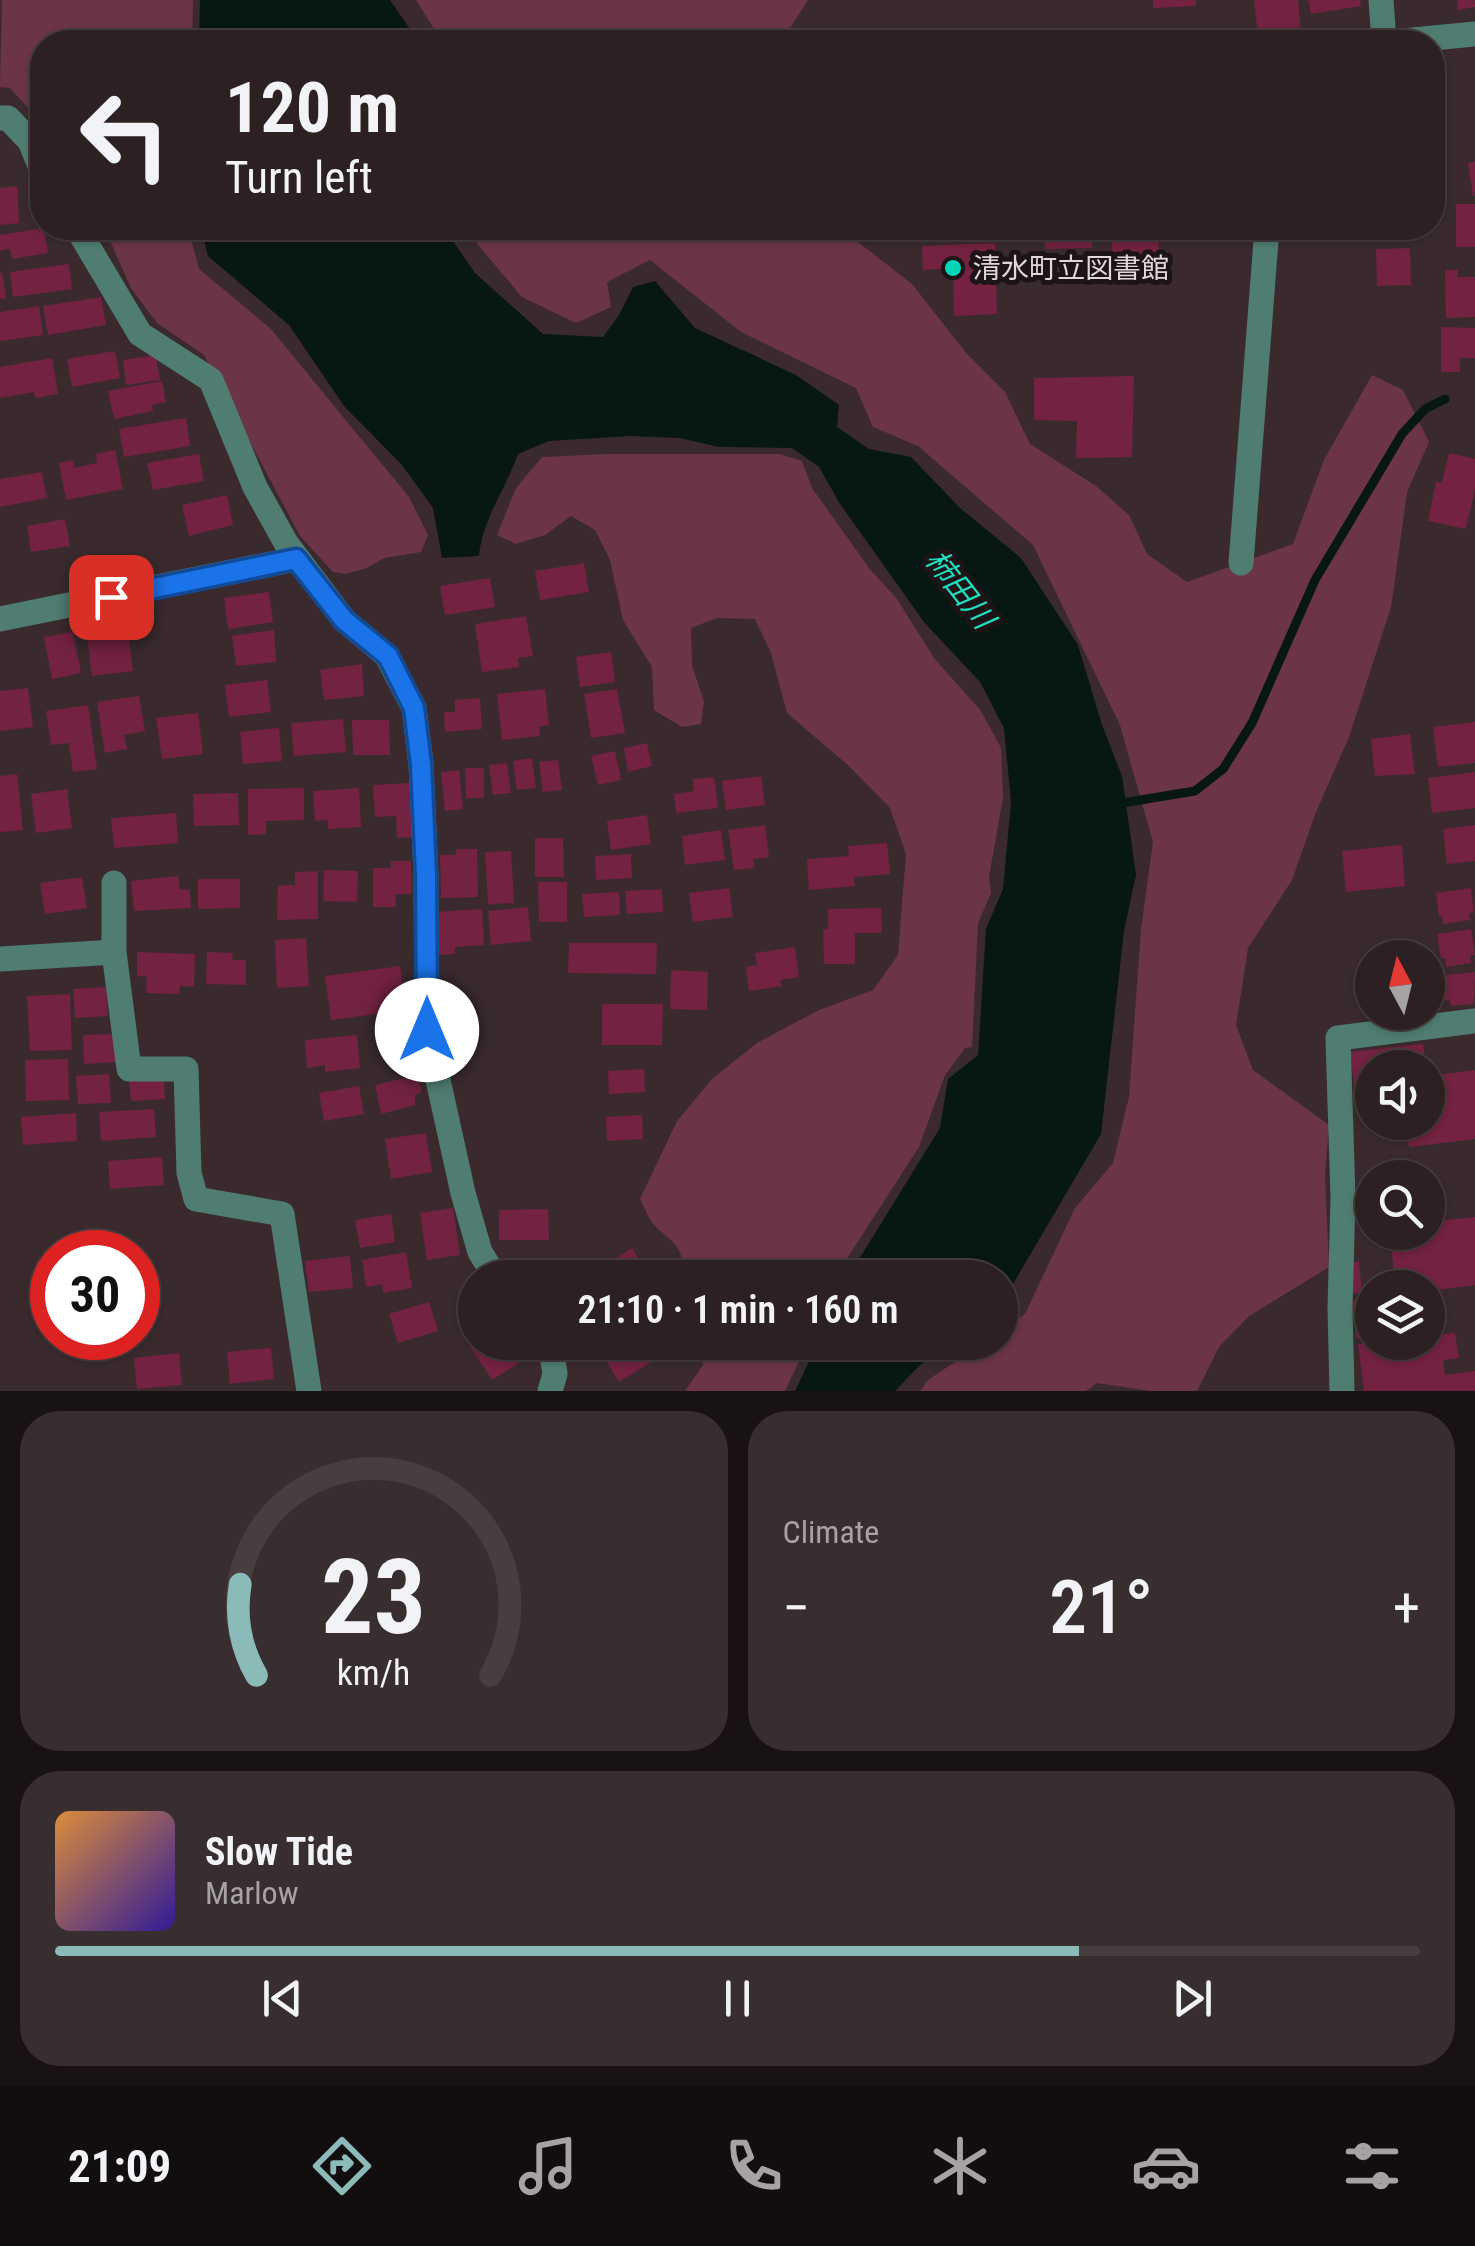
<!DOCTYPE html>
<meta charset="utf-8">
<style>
:root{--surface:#2c2022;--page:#382d2f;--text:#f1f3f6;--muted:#a6a3a5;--line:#483e40;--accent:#8bbbb9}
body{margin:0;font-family:"Roboto Condensed","Noto Sans JP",sans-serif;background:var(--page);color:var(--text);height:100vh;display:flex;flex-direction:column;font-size:38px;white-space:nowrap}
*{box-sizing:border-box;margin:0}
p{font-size:32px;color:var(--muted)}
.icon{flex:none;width:55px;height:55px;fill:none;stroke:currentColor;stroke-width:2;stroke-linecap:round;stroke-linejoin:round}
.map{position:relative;height:1391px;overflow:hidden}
.drawer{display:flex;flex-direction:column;gap:20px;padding:20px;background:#181213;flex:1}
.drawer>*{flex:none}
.guide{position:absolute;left:30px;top:30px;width:1415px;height:210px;border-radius:40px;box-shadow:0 2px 8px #0004,0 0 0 2px var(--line);background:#2c2022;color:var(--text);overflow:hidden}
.needle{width:65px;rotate:353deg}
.fabs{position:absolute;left:1355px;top:940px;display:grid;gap:20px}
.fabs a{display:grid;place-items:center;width:90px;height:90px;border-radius:50%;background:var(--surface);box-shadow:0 2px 8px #0004,0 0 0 2px var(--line);font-size:50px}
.speed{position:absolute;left:30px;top:1230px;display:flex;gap:20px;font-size:50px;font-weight:700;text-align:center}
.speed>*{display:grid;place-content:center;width:130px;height:130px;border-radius:50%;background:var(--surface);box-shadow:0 2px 8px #0004,0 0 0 2px var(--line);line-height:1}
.speed .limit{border:15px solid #d22;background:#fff;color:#111}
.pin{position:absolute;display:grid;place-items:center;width:85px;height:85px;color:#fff;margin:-42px;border-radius:20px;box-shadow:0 5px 15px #0006}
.me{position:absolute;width:110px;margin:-55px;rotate:0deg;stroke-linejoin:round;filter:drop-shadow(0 0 8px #0008)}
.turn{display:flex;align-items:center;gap:35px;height:210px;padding:0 30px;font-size:45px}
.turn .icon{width:130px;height:130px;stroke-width:2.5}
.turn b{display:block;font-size:70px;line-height:85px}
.big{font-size:75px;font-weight:600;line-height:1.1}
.drawer .tile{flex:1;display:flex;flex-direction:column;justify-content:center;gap:15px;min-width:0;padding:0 35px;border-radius:40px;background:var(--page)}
.drawer .dial{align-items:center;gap:0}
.dial svg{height:260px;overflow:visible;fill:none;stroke:var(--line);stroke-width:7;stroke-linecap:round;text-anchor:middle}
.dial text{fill:var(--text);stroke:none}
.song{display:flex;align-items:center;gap:30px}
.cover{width:120px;height:120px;border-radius:15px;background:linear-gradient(135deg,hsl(30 70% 55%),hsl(250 70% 35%))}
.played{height:10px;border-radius:5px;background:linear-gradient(90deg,var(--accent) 75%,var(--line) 75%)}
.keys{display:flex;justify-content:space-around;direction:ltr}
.heat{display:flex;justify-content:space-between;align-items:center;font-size:55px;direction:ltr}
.drawer .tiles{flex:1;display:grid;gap:20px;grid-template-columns:1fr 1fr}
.tile:last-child{grid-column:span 2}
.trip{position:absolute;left:458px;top:1260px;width:560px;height:100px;border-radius:50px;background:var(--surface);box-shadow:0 2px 8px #0004,0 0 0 2px var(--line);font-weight:600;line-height:100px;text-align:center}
.dock{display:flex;height:160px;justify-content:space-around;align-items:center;background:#120d0e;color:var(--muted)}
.dock .icon{width:70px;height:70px}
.dock .active{color:var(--accent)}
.dock b{font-size:45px;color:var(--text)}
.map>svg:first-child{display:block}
</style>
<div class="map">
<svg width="1475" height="1391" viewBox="0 0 1475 1391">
<rect width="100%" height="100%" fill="#3a2a2e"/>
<path fill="#6c3547" d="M2 0H193L192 42H42V123L10 88 0 87Z
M416 0H808L781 42H435L436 32Z
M100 228H188L199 269 270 328 409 497 428 535 421 552 384 558 367 568 346 574 333 572 300 536 204 355 157 323 131 288 111 243Z
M464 228H840L912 284 967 354 1005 392 1030 444 1096 486 1129 515 1147 554 1187 582 1293 544 1324 460 1372 375 1403 390 1429 442 1407 492 1391 607 1349 737 1316 812 1292 880 1248 948 1236 1025 1253 1070 1329 1125 1325 1176 1329 1267 1249 1316 1219 1347 1197 1391H1151L1097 1383 1086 1391H920L928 1380 983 1343 1000 1342V1331L1025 1314 1075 1208 1113 1163 1129 1097 1141 929 1153 842 1120 725 1033 545 918 446 873 427 856 388 741 332 650 260 607 282 611 307 576 323 522 297Z
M609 454H779L802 461 812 488 869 568 897 599 934 658 981 711 1001 748 1003 797 989 877 991 893 978 923 972 1047 965 1048 945 1075 919 1147 835 1277H681C686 1249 675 1244 657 1228 649 1221 645 1208 640 1199L677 1121 712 1079 757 1043 819 1010 873 990 898 955 906 854 890 808 849 766 787 713 771 653 755 619 717 618 691 628 692 665 704 702 701 724 682 727 654 710 652 667 623 620 610 560 595 530 571 516 545 535 516 544 497 535 516 488 542 457Z
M694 1343H808L785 1391H685L703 1365Z"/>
<path fill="#071713" d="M200 0H390L419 42H199Z
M201 228H444L475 273 543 334 603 337 619 315 633 287 655 281 695 328 796 375 839 405 837 427 869 449 911 457 960 508 1021 558 1078 645 1102 725 1122 776 1136 875 1124 931 1101 1134 1000 1306V1278L848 1277 940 1128 948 1079 978 1055 986 929 1003 889 1011 802 1004 728 980 682 924 622 840 504 819 467 792 448 719 447 680 438 630 436 549 441 518 454C506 488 482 520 479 556L442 558 433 508 402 465 344 406 289 325 208 256Z
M818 1343 819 1342 950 1343 921 1364 895 1391H795Z"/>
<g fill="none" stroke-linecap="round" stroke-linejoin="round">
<path stroke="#071713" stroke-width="9" d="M1116 804 1195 791 1223 769 1252 723 1315 580 1402 434 1425 409 1445 399"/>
</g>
<path fill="#732241" d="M1153 0H1196V6L1153 8Z
M1254 0H1298L1301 32 1258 36Z
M1308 0H1360L1361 6 1311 14Z
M1457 0H1474L1475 7 1458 10Z
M1198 30 1199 42H1156L1155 32Z
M1475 162V196H1473L1468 163Z
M17 186 19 223 0 225V188Z
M1456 204H1475V247H1456Z
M44 228 48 253 12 259 10 249 0 251V235Z
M1044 228H1092V248L1045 249Z
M1111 228H1158L1159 254 1112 255Z
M995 243 997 314 954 316 953 268 923 270 922 246Z
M1410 248 1411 285 1377 286 1376 249Z
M69 264 72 289 13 297 10 272Z
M1445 270H1458V277H1475V317L1446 318Z
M2 272 6 298 0 299V273Z
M101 297 106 325 48 335 43 306Z
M39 306 43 335 0 341V312Z
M1441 327 1475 328V358H1460V372H1441Z
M115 351 120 378 72 387 67 359Z
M156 355 160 380 126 385 123 360Z
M52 358 58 394 35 398 34 392 0 398V367Z
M1134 376 1132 457 1076 458 1077 421 1034 420V378Z
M162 381 166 402 152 405 153 411 114 419 108 391Z
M186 418 190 446 124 457 119 429Z
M115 450 123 489 66 500 59 463 73 460 74 468 97 463 96 454Z
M1449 453 1475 459V489L1466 529 1428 521 1436 482 1442 483Z
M199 454 204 481 153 490 147 463Z
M42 472 47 498 0 507V479Z
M227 495 233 525 189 536 182 505Z
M65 519 70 546 31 552 27 526Z
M584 563 589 592 540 600 535 571Z
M490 578 495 607 445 615 440 586Z
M269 592 273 622 228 629 224 598Z
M526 616 533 656 518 658 519 667 482 672 475 624Z
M274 630 276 662 236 666 232 636Z
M128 631 133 671 92 676 87 636Z
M73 632 81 673 52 679 44 637Z
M611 652 615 682 580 687 576 657Z
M362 664 364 696 324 700 320 670Z
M267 680 271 712 229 717 225 685Z
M28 688 33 727 0 731V691Z
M545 689 549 725 539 727 540 736 502 740 497 694Z
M617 689 625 733 591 738 584 694Z
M139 696 145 731 124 735 127 749 105 753 97 702Z
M480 698 482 729 445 732 444 712H455V700Z
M88 705 97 769 73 772 69 743 51 745 46 711Z
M198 713 203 754 162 759 156 718Z
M343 719 346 752 294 756 291 723Z
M352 720H389L390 755H353Z
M1475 722V763L1438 767 1433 727Z
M279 728 282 761 243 764 240 732Z
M1410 734 1415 774 1375 776 1371 739Z
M647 743 652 766 628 772 624 748Z
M615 751 621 780 598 785 591 756Z
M532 758 536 788 517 790 513 761Z
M558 760 562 790 543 792 539 762Z
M507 763 511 793 493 795 489 765Z
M465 768H484V798H466Z
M459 770 463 809 445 811 441 772Z
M1475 772V808L1432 813 1428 778Z
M17 774 23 830 0 832V776Z
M761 776 765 805 726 810 722 781Z
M714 777 718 808 676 813 674 794 694 791 693 779Z
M409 783 413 837 397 838 396 816 375 817 373 785Z
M304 788V820L266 821V834L248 835V789Z
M359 788 361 827 328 829V820L315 821 313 791Z
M67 789 72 828 36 833 31 794Z
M238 793 239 825 194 826 193 794Z
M176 813 178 843 114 848 111 818Z
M647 815 651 844 611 850 607 821Z
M765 825 769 857 753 859 754 868 734 870 728 830Z
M1475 825V861L1447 864 1443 829Z
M721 830 725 860 685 865 682 836Z
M535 838H563L564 877H535Z
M887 843 890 874 854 877 855 886 809 890 807 859 849 856 848 846Z
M1402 845 1405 886 1346 892 1342 851Z
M457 849H477L478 897 441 898 440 855H455Z
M511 851 514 903 488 904 485 852Z
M631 854 632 878 596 880 595 856Z
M391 861H411L412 894H395L396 907H373V868H391Z
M324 870 358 871 357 902 323 901Z
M318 871V919L277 920 278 886 295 885V872Z
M178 876 180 889 190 890 191 908 134 911 131 881Z
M82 877 87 908 45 914 40 883Z
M198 879H240V908L198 909Z
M538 882H567V922H539Z
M729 888 733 917 693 922 689 893Z
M1471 888 1474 913H1469L1470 920 1443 924 1442 916 1439 917 1436 893Z
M662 889 663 912 627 914 625 891Z
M619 892 620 915 584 917 582 894Z
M528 907 531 941 491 945 488 911Z
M881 908 882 933H855V964H824L823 929H828V909Z
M482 909 484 945 455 947V954L438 955 435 912Z
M1471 929 1475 955 1470 956 1471 963 1446 967 1445 958 1441 959 1437 934Z
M306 938 309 986 277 988 275 940Z
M569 943H657L656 974 568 973Z
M795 947 799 977 780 980 782 986 749 991 746 967 757 965 755 953Z
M137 952 195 954 194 987 180 986 179 994 146 993 147 977 137 976Z
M207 952 233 953 232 960H246V985L206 984Z
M400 966 406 1010 331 1020 325 976Z
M671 970 708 972 707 1010 670 1009Z
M1475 972 1474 1004 1451 1006 1450 1000 1442 1001 1439 976Z
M106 987 108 1016 75 1018 73 989Z
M70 994 72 1050 30 1051 27 996Z
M602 1004H663L662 1045H602Z
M116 1034 118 1062 84 1064 83 1035Z
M357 1035 360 1068 325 1072V1065L307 1068 305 1040Z
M1423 1044 1426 1068H1372V1098L1356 1100 1350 1052Z
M68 1059 69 1100 26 1101 25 1060Z
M644 1069 645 1092 609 1094 608 1071Z
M1475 1070V1139L1409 1147 1406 1122H1428V1076Z
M109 1074 111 1103 78 1104 76 1076Z
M417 1075 422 1092 415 1095V1105L381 1114 375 1085Z
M164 1078 165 1099 131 1101 129 1080Z
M359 1086 364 1114 324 1121 319 1093Z
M154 1109 156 1137 101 1141 99 1112Z
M76 1113 77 1141 23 1145 21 1117Z
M642 1115 643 1139 607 1141 606 1117Z
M426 1133 432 1172 391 1179 385 1139Z
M162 1157 164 1185 110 1189 108 1161Z
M453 1208 460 1255 427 1260 420 1213Z
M548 1209 549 1240H499V1210Z
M391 1214 395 1242 360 1248 355 1220Z
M1475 1217V1285L1428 1291V1288H1396L1391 1246 1423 1242 1422 1232H1428V1222Z
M632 1248 651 1278H585Z
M406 1252 412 1288 383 1293 382 1284 366 1287 362 1260Z
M350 1256 353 1288 309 1292 305 1261Z
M1350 1262H1359L1362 1293 1353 1294Z
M1368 1298 1371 1321 1354 1323 1351 1301Z
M429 1302 438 1331 398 1343 389 1314Z
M1365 1326 1367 1337 1356 1338 1355 1327Z
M1455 1333 1459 1358 1443 1360 1445 1375 1475 1371V1391H1364L1358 1344 1428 1342V1336Z
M475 1342H519L528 1357 492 1380 470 1346Z
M607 1342H660L666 1353 619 1382 598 1348Z
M271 1348 274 1379 230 1384 227 1352Z
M179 1353 182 1385 137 1389 134 1358Z"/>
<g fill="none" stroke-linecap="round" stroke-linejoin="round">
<path stroke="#507d72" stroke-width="25" d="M1381 0 1384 42
M1392 42 1475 34
M0 118H8L30 141 42 171
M77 228 140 334 211 380 255 487 286 543 344 620 387 656 414 708 421 764 426 875 427 1030 463 1193 480 1252 496 1278
M1241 563 1267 228
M0 619 296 559
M114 883V952L129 1069H186L189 1173 196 1199 282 1214 309 1391
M0 959 114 952
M550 1391 555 1374 550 1342
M1342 1391 1340 1308 1343 1198 1338 1038 1475 1021"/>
</g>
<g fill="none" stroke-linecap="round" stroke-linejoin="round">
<defs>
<path id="route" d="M111 597 296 559 344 620 388 656 414 708 421 764 426 875 427 1030"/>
</defs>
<use href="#route" stroke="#114b97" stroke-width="25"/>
<use href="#route" stroke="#1a73e8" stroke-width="18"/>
</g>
<circle fill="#03d5b6" stroke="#1c1416" stroke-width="4" cx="953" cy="268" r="10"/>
<g text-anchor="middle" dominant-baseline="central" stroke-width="10" stroke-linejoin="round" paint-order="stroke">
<g font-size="28" fill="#e1d6d9" stroke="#1c1416" text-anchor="start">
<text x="973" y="268">清水町立図書館</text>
</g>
<g font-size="30" font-style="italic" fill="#1ee0c1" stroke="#1c1416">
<text transform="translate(960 589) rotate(52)">柿田川</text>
</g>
</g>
</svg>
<div class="fabs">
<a><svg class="needle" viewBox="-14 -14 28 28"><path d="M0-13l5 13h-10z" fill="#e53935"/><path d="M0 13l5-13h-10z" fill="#a6a3a5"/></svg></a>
<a><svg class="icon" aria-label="sound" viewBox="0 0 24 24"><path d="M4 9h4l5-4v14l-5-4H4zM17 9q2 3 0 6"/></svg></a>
<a><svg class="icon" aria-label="search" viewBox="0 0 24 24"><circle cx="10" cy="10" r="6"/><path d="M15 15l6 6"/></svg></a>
<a><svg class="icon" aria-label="layers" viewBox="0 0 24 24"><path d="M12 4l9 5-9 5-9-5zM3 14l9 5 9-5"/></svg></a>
</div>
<div class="speed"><div class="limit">30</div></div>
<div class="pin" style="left:111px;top:597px;background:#d93025"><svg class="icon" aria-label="arrive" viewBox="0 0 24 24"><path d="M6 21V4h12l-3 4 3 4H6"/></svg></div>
<svg class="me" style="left:427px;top:1030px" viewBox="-20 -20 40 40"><circle r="19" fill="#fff"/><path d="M0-13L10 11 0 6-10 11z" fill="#1a73e8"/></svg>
<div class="trip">21:10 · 1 min · 160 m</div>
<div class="guide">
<div class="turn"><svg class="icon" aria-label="left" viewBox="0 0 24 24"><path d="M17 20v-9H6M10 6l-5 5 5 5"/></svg><div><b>120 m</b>Turn left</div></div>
</div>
</div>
<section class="drawer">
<div class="tiles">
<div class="tile dial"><svg viewBox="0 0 100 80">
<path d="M14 69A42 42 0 1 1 86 69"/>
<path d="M14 69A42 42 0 0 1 9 41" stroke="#8bbbb9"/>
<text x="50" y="56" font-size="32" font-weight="700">23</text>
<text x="50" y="72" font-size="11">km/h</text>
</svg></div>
<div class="tile"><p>Climate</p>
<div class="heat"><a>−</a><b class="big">21°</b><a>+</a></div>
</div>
<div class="tile">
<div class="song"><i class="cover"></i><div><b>Slow Tide</b><p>Marlow</p></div></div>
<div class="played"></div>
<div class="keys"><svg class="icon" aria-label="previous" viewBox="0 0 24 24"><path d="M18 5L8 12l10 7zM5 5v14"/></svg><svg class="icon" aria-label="pause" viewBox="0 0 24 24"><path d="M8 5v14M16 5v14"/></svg><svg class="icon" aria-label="next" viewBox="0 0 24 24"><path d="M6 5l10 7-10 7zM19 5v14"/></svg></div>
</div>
</div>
</section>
<nav class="dock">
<b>21:09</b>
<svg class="icon active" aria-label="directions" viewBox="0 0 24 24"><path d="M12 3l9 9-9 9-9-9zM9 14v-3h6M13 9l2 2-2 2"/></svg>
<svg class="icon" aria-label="music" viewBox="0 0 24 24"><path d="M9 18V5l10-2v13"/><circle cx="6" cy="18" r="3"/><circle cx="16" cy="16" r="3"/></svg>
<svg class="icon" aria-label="phone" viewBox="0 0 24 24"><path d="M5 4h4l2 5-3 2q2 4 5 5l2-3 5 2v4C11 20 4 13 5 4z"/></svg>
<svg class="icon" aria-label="climate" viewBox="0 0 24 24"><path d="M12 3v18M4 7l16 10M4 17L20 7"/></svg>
<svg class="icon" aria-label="car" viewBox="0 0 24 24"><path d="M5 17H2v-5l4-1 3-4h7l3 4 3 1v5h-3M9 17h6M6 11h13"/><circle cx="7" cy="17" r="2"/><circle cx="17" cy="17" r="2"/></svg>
<svg class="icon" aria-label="filters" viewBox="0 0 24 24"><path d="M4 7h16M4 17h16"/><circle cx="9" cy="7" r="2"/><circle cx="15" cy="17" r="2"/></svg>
</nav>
